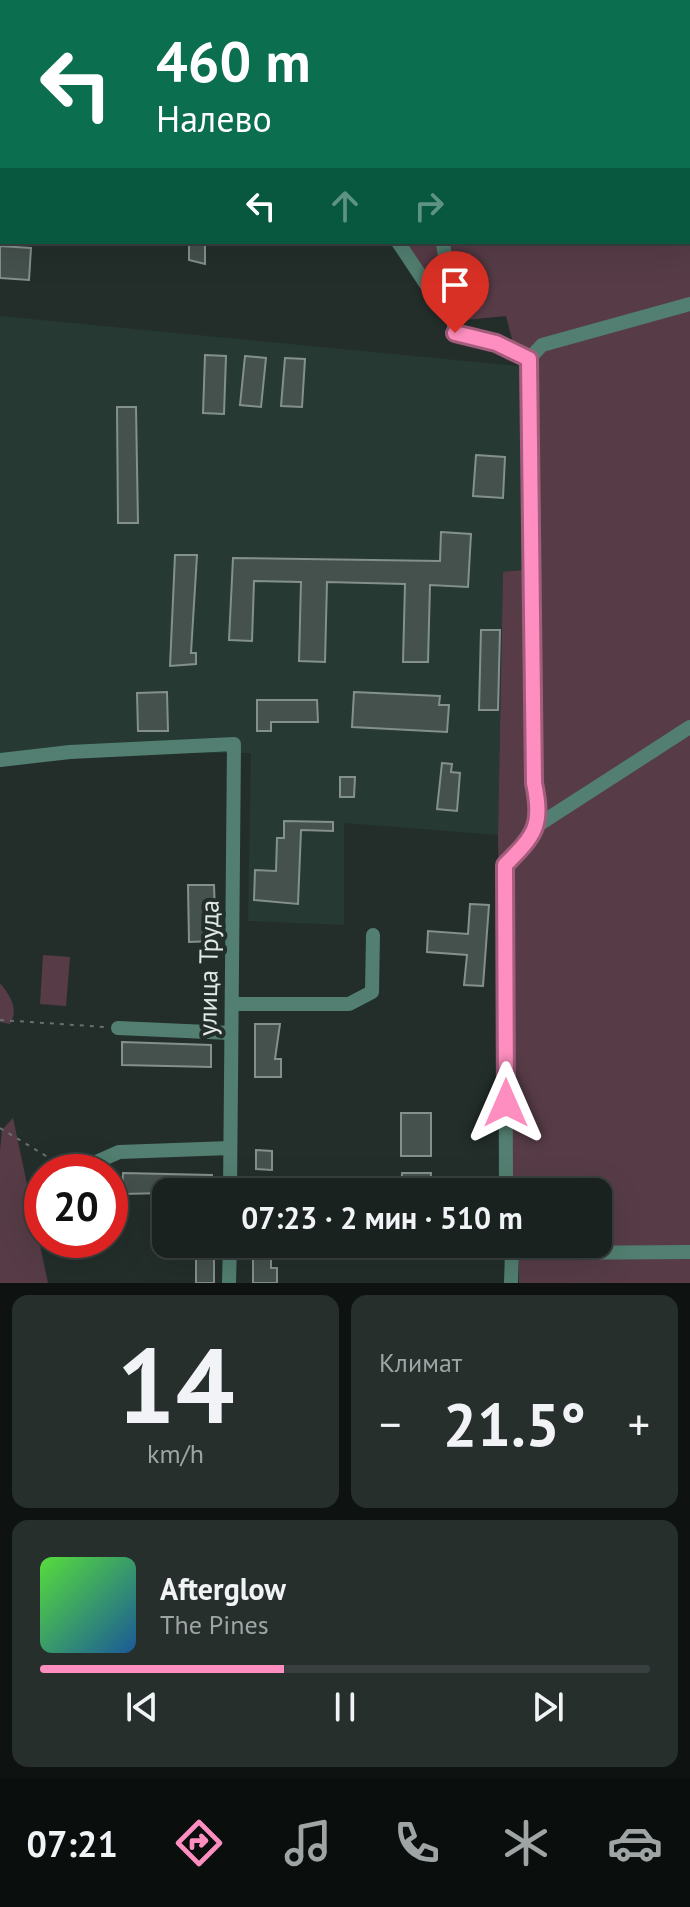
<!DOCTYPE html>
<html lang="ru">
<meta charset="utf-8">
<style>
:root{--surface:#1a2220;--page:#272f2d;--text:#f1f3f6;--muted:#9fa4a5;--line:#383f3e;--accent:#fd8ebf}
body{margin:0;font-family:"PT Sans",sans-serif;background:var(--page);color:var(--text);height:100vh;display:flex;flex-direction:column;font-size:30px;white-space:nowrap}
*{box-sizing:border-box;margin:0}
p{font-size:26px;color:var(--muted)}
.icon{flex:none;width:44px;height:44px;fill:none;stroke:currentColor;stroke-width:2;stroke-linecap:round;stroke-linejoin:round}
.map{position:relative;height:1283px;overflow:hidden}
.panel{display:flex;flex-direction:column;gap:12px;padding:12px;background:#0e1312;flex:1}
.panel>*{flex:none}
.hud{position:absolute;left:0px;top:0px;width:690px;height:244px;box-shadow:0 8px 32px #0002,0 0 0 2px var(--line);background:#0b6e4f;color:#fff;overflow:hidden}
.speed{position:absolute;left:24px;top:1154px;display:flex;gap:16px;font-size:40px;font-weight:700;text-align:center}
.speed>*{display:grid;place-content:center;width:104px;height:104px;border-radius:50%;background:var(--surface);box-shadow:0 8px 32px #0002,0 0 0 2px var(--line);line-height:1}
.speed .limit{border:12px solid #d22;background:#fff;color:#111}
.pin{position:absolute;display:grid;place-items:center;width:68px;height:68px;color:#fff;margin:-82px -34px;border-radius:50% 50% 50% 0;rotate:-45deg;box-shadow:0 0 8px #0007}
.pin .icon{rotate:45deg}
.me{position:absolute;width:88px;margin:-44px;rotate:0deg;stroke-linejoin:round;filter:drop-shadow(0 0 6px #0008)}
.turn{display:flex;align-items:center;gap:28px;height:168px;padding:0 24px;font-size:36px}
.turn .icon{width:104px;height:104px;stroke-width:2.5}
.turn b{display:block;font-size:56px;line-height:68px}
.lanes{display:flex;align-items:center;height:76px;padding:0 24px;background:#0003;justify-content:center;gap:40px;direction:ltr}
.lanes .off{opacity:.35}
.big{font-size:60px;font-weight:600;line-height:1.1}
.panel .card{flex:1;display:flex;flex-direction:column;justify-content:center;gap:12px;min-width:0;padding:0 28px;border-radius:16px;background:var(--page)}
.panel .dial{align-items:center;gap:0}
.dial b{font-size:104px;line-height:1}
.song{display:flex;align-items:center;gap:24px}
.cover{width:96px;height:96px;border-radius:12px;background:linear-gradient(135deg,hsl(110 70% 55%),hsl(210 70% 35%))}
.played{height:8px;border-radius:4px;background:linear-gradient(90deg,var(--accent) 40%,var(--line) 40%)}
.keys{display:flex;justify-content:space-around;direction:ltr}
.heat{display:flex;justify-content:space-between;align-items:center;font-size:44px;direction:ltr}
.panel .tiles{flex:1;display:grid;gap:12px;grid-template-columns:1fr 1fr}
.card:last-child{grid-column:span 2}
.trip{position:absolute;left:152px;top:1178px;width:460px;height:80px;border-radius:16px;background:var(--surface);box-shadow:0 8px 32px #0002,0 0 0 2px var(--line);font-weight:600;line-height:80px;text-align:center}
.dock{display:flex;height:128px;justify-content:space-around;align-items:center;background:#0a0e0d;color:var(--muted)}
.dock .icon{width:56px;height:56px}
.dock .current{color:var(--accent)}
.dock b{font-size:36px;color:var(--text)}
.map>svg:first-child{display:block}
</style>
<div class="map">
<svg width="690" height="1283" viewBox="0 0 690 1283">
<rect width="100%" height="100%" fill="#232e2a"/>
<path fill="#263933" d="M0 316 519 366 524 571 503 573 498 835 344 823V925L248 921 251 753H118L0 765Z"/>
<path fill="#573c47" d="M345 0H690V1283H519V1260L504 1258V1244H598V1192H503L498 835 503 572 524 570 519 366 506 316 445 322 392 242H688V2H341Z
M43 955 70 957 66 1006 40 1004Z
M0 983C10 996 19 1008 10 1024L0 1022Z
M13 1118 48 1283H0V1151L2 1130Z"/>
<path fill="#45514d" stroke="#83908c" stroke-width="2" d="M189 242H205V264L189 260Z
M0 246 31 248 29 280 0 278Z
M205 355 226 356 224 414 203 413Z
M245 356 266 358 261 407 240 405Z
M285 358 305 359 302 407 281 406Z
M117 407H136L138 523H118Z
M476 455 505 457 503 498 473 496Z
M441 532 471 534 468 587 430 585 428 662H403L405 584 327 582 325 662 299 661 301 582 254 581 252 641 229 640 233 558 440 561Z
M175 555H197L191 653H196V664L170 666Z
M481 630H500L498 710H479Z
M167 692 168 731H138L137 693Z
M354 692 440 696 439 705H449L447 732 352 727Z
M257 700H317L318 722H271V731H257Z
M442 763 452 764 451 772 460 773 457 811 437 809Z
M340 777H355L354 797H340Z
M284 821 333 822V831L301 830 298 904 254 900 255 870 276 871 277 838H284Z
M188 885H214L216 941 189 942Z
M470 904 489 905 483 986 464 985 467 955 427 952 428 931 468 934Z
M255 1024H280L275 1059H281V1077H255Z
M122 1042 211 1045V1067L122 1065Z
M401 1113H431V1156H401Z
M256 1150 272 1151V1170L256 1169Z
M123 1173 212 1175 211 1192 122 1194Z
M402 1173H431L430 1192H401Z
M196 1244H214V1283H196Z
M253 1244H271V1268H277V1283H253Z"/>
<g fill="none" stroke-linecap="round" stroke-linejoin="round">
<path stroke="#66706c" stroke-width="2" stroke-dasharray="4 6" stroke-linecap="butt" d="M0 1020 105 1027
M0 1128 51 1159 69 1165"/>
<path stroke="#527f71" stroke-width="14" d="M420 0V2
M363 2 367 0
M0 148 2 146
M398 242 428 287 450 311
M443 242 455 333 496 343 529 359
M0 760 70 752 234 744 230 1192
M538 825 690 727
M232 1004H349L372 992 373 935
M118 1028 231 1033
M83 1168 119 1152 230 1148
M506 1192 505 865C535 835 543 826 534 783L529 359 542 345 690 304
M440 1244 546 1253 690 1252
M229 1283 230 1244
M511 1283 512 1251"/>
</g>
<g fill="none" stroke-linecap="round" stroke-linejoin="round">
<defs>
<path id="route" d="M455 333 496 343 529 359 534 783C543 826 535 835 505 865L506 1103"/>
</defs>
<use href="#route" stroke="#a45c7c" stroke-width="20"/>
<use href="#route" stroke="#fd8ebf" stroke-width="14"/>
</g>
<g text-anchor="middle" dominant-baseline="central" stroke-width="8" stroke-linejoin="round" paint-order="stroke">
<g font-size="26" fill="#e1e8e6" stroke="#232e2a">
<text transform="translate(208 968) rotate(-89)">улица Труда</text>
</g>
</g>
</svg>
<div class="speed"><div class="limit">20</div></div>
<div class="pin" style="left:455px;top:333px;background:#d93025"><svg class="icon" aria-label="arrive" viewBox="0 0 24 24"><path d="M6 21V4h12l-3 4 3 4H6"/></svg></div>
<svg class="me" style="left:506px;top:1103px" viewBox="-20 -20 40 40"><path d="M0-17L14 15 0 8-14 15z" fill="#fd8ebf" stroke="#fff" stroke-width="4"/></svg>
<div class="trip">07:23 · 2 мин · 510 m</div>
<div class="hud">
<div class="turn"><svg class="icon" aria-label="left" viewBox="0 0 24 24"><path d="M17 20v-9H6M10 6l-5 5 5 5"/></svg><div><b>460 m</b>Налево</div></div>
<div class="lanes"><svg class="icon" aria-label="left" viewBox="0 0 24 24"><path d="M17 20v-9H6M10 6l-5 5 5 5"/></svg><svg class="icon off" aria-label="ahead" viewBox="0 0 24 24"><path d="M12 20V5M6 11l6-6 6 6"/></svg><svg class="icon off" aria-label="right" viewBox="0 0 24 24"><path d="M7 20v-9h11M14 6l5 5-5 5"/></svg></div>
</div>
</div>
<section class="panel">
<div class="tiles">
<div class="card dial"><b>14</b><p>km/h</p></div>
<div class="card"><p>Климат</p>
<div class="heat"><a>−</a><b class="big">21.5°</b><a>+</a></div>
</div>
<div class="card">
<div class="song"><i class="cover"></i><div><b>Afterglow</b><p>The Pines</p></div></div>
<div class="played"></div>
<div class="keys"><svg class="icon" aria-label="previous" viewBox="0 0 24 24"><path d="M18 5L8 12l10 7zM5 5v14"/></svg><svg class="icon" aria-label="pause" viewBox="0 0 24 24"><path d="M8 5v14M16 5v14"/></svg><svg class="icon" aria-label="next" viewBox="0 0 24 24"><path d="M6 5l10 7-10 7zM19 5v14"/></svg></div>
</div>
</div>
</section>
<nav class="dock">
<b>07:21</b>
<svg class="icon current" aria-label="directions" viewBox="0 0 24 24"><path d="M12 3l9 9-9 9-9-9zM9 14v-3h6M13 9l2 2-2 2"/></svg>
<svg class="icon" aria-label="music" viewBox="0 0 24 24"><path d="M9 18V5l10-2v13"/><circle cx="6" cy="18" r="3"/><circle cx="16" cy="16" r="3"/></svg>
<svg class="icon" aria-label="phone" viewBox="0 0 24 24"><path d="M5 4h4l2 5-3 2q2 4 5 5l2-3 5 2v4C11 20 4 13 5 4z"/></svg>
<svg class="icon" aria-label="climate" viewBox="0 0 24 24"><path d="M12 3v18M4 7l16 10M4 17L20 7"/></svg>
<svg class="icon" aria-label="car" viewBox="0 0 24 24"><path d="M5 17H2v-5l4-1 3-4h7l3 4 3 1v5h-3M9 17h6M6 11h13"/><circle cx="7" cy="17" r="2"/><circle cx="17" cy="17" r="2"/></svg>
</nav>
